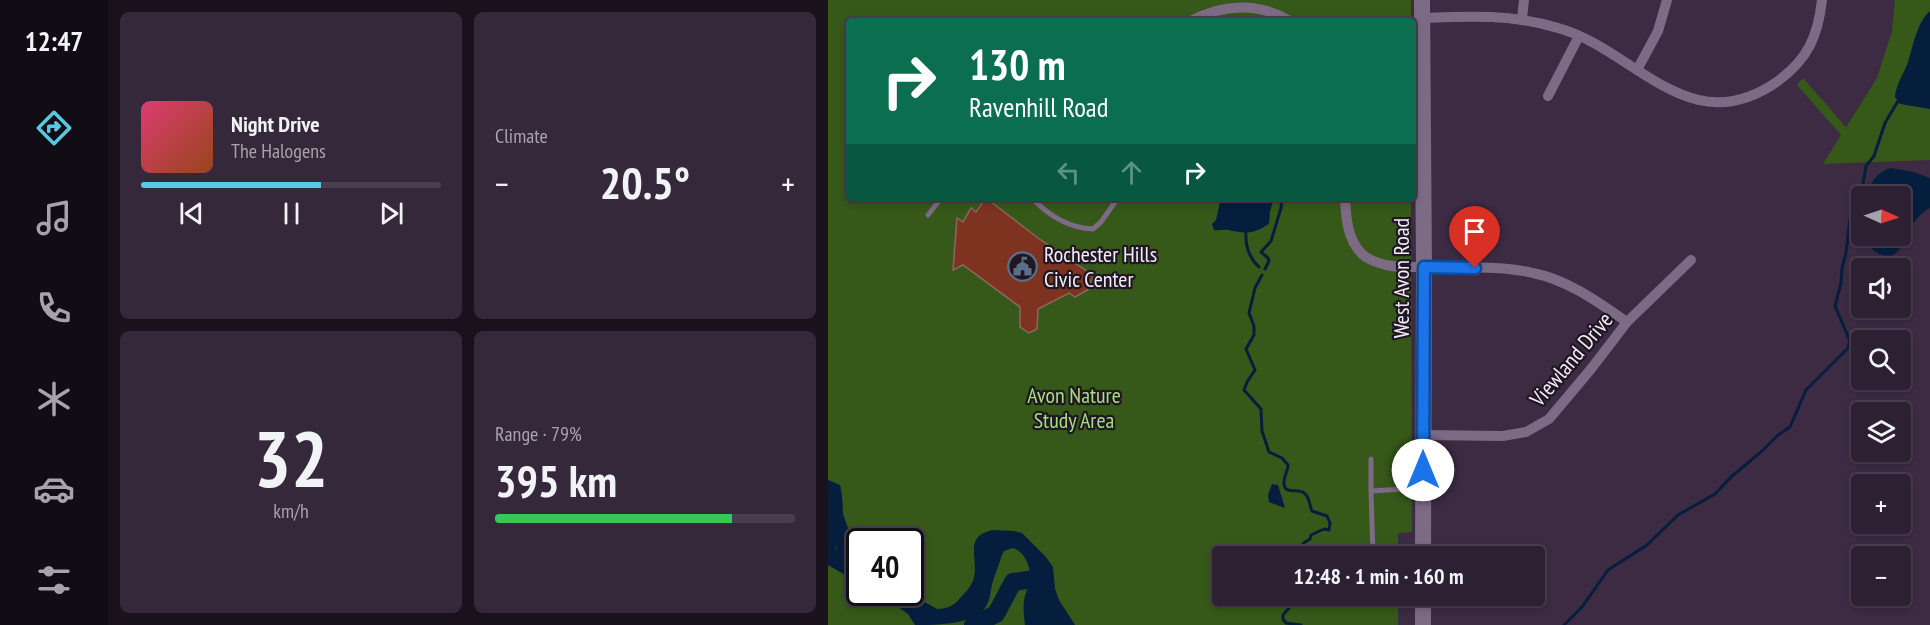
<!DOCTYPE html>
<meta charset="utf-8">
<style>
:root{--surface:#2d2032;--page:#35283a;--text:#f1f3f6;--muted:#a7a3ac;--line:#483e4d;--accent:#58c9e3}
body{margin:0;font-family:"PT Sans Narrow",sans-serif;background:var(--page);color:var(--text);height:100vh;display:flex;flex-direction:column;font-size:22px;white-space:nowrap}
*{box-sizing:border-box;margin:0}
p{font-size:20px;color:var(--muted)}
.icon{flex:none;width:33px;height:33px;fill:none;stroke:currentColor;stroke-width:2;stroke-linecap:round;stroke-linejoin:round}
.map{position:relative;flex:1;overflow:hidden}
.panel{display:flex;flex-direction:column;gap:12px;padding:12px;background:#19121c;width:720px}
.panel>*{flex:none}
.hud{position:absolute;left:18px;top:18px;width:570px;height:183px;border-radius:6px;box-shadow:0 3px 9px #0003,0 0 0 2px var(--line);background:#0b6e4f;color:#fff;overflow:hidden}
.needle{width:39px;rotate:93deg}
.controls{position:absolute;left:1023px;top:186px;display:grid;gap:12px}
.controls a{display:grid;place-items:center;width:60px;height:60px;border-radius:6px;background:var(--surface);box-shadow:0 3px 9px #0003,0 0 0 2px var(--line);font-size:30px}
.speed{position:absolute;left:18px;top:528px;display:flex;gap:12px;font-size:30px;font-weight:700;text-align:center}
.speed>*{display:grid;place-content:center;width:78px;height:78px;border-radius:50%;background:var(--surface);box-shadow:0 3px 9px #0003,0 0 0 2px var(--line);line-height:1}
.speed .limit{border:3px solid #111;border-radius:9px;background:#fff;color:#111}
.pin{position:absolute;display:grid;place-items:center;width:51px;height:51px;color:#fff;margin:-62px -26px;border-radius:50% 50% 50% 0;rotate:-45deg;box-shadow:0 0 6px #0007}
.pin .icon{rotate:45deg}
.me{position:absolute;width:66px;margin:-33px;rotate:0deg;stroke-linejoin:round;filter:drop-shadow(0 0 4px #0008)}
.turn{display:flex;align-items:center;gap:21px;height:126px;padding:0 24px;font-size:27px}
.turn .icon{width:78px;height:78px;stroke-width:2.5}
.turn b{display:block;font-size:42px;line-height:51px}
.lanes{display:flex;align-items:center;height:57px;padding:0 24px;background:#0003;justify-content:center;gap:30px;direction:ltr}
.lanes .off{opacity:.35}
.big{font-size:45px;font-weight:700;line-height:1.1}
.panel .widget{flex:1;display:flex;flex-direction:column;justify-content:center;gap:9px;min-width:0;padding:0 21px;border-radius:9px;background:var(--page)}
.panel .dial{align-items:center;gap:0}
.dial b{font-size:78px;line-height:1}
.song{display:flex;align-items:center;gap:18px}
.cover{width:72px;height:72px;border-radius:9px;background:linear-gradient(135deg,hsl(340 70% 55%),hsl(20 70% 35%))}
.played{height:6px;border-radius:3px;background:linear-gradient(90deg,var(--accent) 60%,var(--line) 60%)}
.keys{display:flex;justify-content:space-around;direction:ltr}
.heat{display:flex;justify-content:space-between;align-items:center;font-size:33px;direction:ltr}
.charge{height:9px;border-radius:4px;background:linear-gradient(90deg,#34c759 79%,var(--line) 0)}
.panel .tiles{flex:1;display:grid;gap:12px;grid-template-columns:repeat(2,1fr)}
.trip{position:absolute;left:384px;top:546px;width:333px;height:60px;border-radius:6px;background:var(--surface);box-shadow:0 3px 9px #0003,0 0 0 2px var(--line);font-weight:700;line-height:60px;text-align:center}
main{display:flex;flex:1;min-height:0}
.tab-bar{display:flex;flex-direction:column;width:108px;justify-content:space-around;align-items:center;background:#120d14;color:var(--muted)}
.tab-bar .icon{width:42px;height:42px}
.tab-bar .on{color:var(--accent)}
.tab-bar b{font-size:27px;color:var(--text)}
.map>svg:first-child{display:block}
</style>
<main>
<nav class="tab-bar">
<b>12:47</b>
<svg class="icon on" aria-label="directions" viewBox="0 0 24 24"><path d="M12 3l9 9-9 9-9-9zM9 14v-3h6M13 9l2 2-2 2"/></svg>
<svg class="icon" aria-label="music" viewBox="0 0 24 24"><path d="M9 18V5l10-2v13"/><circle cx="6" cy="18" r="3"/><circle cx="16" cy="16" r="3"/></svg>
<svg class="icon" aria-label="phone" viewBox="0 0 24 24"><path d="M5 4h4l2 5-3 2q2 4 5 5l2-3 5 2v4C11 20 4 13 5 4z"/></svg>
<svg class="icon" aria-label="climate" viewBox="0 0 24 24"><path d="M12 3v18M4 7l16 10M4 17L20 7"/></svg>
<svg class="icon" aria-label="car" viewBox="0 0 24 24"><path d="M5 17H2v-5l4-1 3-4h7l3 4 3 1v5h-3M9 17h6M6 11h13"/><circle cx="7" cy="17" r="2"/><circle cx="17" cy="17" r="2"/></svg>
<svg class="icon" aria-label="filters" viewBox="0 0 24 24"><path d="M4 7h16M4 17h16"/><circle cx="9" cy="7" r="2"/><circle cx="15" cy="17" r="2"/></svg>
</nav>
<section class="panel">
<div class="tiles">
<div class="widget">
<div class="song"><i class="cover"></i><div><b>Night Drive</b><p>The Halogens</p></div></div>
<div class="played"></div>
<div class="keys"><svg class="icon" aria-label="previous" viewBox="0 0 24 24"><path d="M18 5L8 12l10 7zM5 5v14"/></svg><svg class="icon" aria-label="pause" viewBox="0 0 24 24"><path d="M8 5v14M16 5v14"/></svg><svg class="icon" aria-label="next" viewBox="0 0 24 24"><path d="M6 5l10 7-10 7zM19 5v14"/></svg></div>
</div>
<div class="widget"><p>Climate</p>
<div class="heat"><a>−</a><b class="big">20.5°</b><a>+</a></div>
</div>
<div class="widget dial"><b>32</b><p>km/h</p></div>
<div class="widget"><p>Range · 79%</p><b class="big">395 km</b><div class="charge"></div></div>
</div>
</section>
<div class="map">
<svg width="1102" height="625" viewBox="0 0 1102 625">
<rect width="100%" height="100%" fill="#3c2b43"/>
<path fill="#365819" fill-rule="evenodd" d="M0 0H583V21H21V198H583L584 532 570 533V556H394V596H570V625H0ZM32 542H82V592H32Z
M1067 0H1102V160L995 164 1013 135 969 85 975 78 1018 127 1049 78 1064 31Z"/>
<path fill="#061e3d" d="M1102 11V109L1072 104 1067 97C1068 85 1074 76 1079 65 1085 48 1088 23 1102 11Z
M1063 168 1085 172 1102 178V208C1094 211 1081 228 1077 236 1076 240 1074 246 1072 249 1059 265 1040 249 1035 236H1072V196H1038C1043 183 1048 172 1063 168Z
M393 198H446L442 211 441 224C425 234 418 234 400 230 395 229 391 231 386 230L384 224 388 220Z
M0 480 12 485C14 490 16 513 14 518 12 527 0 547 12 553 18 555 26 555 31 556V583L0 565Z
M444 484 450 485 457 508 441 502 440 495Z
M164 530 186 531 194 533 218 557 225 567 227 589 231 600 247 625H197C196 617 195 608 196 600 197 593 201 587 202 581 203 568 198 552 185 548L176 551 174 555C171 564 168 572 165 581 162 590 163 600 157 608 144 625 108 625 87 625L80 614 50 593H82C86 597 103 605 109 609 120 609 127 605 133 597 139 591 144 585 146 577 149 566 143 547 148 540 151 534 158 532 164 530Z"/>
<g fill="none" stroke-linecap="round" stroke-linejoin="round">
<path stroke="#061e3d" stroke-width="3" d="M418 230C417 244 420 257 431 267
M437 269 441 261 440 258 433 252 443 241 453 208 454 198
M434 275 427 288 421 313 426 326V335L418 349 427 370 419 382 416 390 433 409 434 431 441 452 454 458 460 465C460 471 455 478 456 484 457 495 470 488 476 493 482 497 481 505 484 511L499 516 502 523 501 530 496 529 483 535 482 539 477 542 469 551V556
M461 596V608L455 615V619L458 623 473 625
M736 625 754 607 780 570 819 545 850 515 887 494 903 477 934 451 950 435 962 427 978 390 1020 348 1022 341 1007 306 1013 283 1014 268 1018 253 1022 219 1034 189 1038 166 1046 156 1057 123 1070 101"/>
<path stroke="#061e3d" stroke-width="18" d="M0 503 2 504 25 569 32 574
M145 625 168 614 185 582 213 578 218 625"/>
</g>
<path fill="#7e3220" stroke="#8a685f" stroke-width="1.5" d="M158 198 210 238 266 276 259 287 261 289 247 297 241 293 210 309 209 329 201 333 192 327V307L135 265 125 270 129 218 135 222 143 208 148 212Z
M514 546H534V556H514Z"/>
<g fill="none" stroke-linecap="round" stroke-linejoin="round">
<path stroke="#7d6a85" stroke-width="5" d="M204 198C220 215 241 228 265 229L273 222 290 198
M100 215 110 202 115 198
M543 459V491
M545 556 543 491 593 488"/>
<path stroke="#7d6a85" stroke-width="10" d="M594 18C641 16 684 14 730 28 807 49 861 144 950 81 980 59 990 36 994 0
M694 19 696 0
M363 21C395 4 430 2 462 21
M809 70 830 31 839 0
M720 96 751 36
M517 198C518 217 519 239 534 254 540 260 550 263 558 265 572 268 586 267 600 267 634 268 672 265 705 273 740 280 770 302 799 322
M595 435 675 436 698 432 721 419 763 369 799 322 863 260"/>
<path stroke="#7d6a85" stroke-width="16" d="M594 0 596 267 595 556
M595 625V596"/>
</g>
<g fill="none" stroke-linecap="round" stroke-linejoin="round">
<defs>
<path id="route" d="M595 470 596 267 647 268"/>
</defs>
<use href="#route" stroke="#114b97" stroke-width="15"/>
<use href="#route" stroke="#1a73e8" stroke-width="10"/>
</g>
<defs>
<symbol id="civic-ring" viewBox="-11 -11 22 22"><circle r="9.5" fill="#1f1722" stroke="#5c6f8a" stroke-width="1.5"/><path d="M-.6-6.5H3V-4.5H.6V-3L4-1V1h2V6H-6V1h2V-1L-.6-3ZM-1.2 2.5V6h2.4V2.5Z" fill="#5c6f8a"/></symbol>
</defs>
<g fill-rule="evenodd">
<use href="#civic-ring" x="178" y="250" width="33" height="33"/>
</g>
<g text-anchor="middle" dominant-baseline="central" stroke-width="4.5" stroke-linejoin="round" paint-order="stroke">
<g font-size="22" fill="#f5ebfa" stroke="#1f1722" text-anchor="start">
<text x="216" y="254">Rochester Hills<tspan x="216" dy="25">Civic Center</tspan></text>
</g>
<g font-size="22" fill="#f5ebfa" stroke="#1f1722">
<text transform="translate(573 278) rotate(-90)">West Avon Road</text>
<text transform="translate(743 359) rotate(-50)">Viewland Drive</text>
</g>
<g font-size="22" fill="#a6df7e" stroke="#1f1722">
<text x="246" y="395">Avon Nature<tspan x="246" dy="25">Study Area</tspan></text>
</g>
</g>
</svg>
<div class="controls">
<a><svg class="needle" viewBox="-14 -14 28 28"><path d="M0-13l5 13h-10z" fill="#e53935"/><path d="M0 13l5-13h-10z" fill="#a7a3ac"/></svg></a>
<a><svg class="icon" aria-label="sound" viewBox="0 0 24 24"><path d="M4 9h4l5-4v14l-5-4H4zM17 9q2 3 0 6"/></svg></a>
<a><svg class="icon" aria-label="search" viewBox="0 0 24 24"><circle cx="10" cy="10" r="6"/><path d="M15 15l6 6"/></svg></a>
<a><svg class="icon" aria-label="layers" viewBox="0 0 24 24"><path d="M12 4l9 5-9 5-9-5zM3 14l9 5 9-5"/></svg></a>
<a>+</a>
<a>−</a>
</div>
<div class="speed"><div class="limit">40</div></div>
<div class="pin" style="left:647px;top:268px;background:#d93025"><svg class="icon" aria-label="arrive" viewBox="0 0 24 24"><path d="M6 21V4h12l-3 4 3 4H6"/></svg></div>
<svg class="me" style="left:595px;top:470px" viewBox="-20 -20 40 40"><circle r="19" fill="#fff"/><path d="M0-13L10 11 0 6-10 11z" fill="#1a73e8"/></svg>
<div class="trip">12:48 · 1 min · 160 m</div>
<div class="hud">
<div class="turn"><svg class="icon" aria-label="right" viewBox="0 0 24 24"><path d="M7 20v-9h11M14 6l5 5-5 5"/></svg><div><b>130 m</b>Ravenhill Road</div></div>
<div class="lanes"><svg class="icon off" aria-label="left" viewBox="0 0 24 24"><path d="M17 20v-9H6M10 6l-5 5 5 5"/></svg><svg class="icon off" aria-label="ahead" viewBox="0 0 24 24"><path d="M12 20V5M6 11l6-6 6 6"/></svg><svg class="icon" aria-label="right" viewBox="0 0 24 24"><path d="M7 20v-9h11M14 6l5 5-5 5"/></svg></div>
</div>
</div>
</main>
